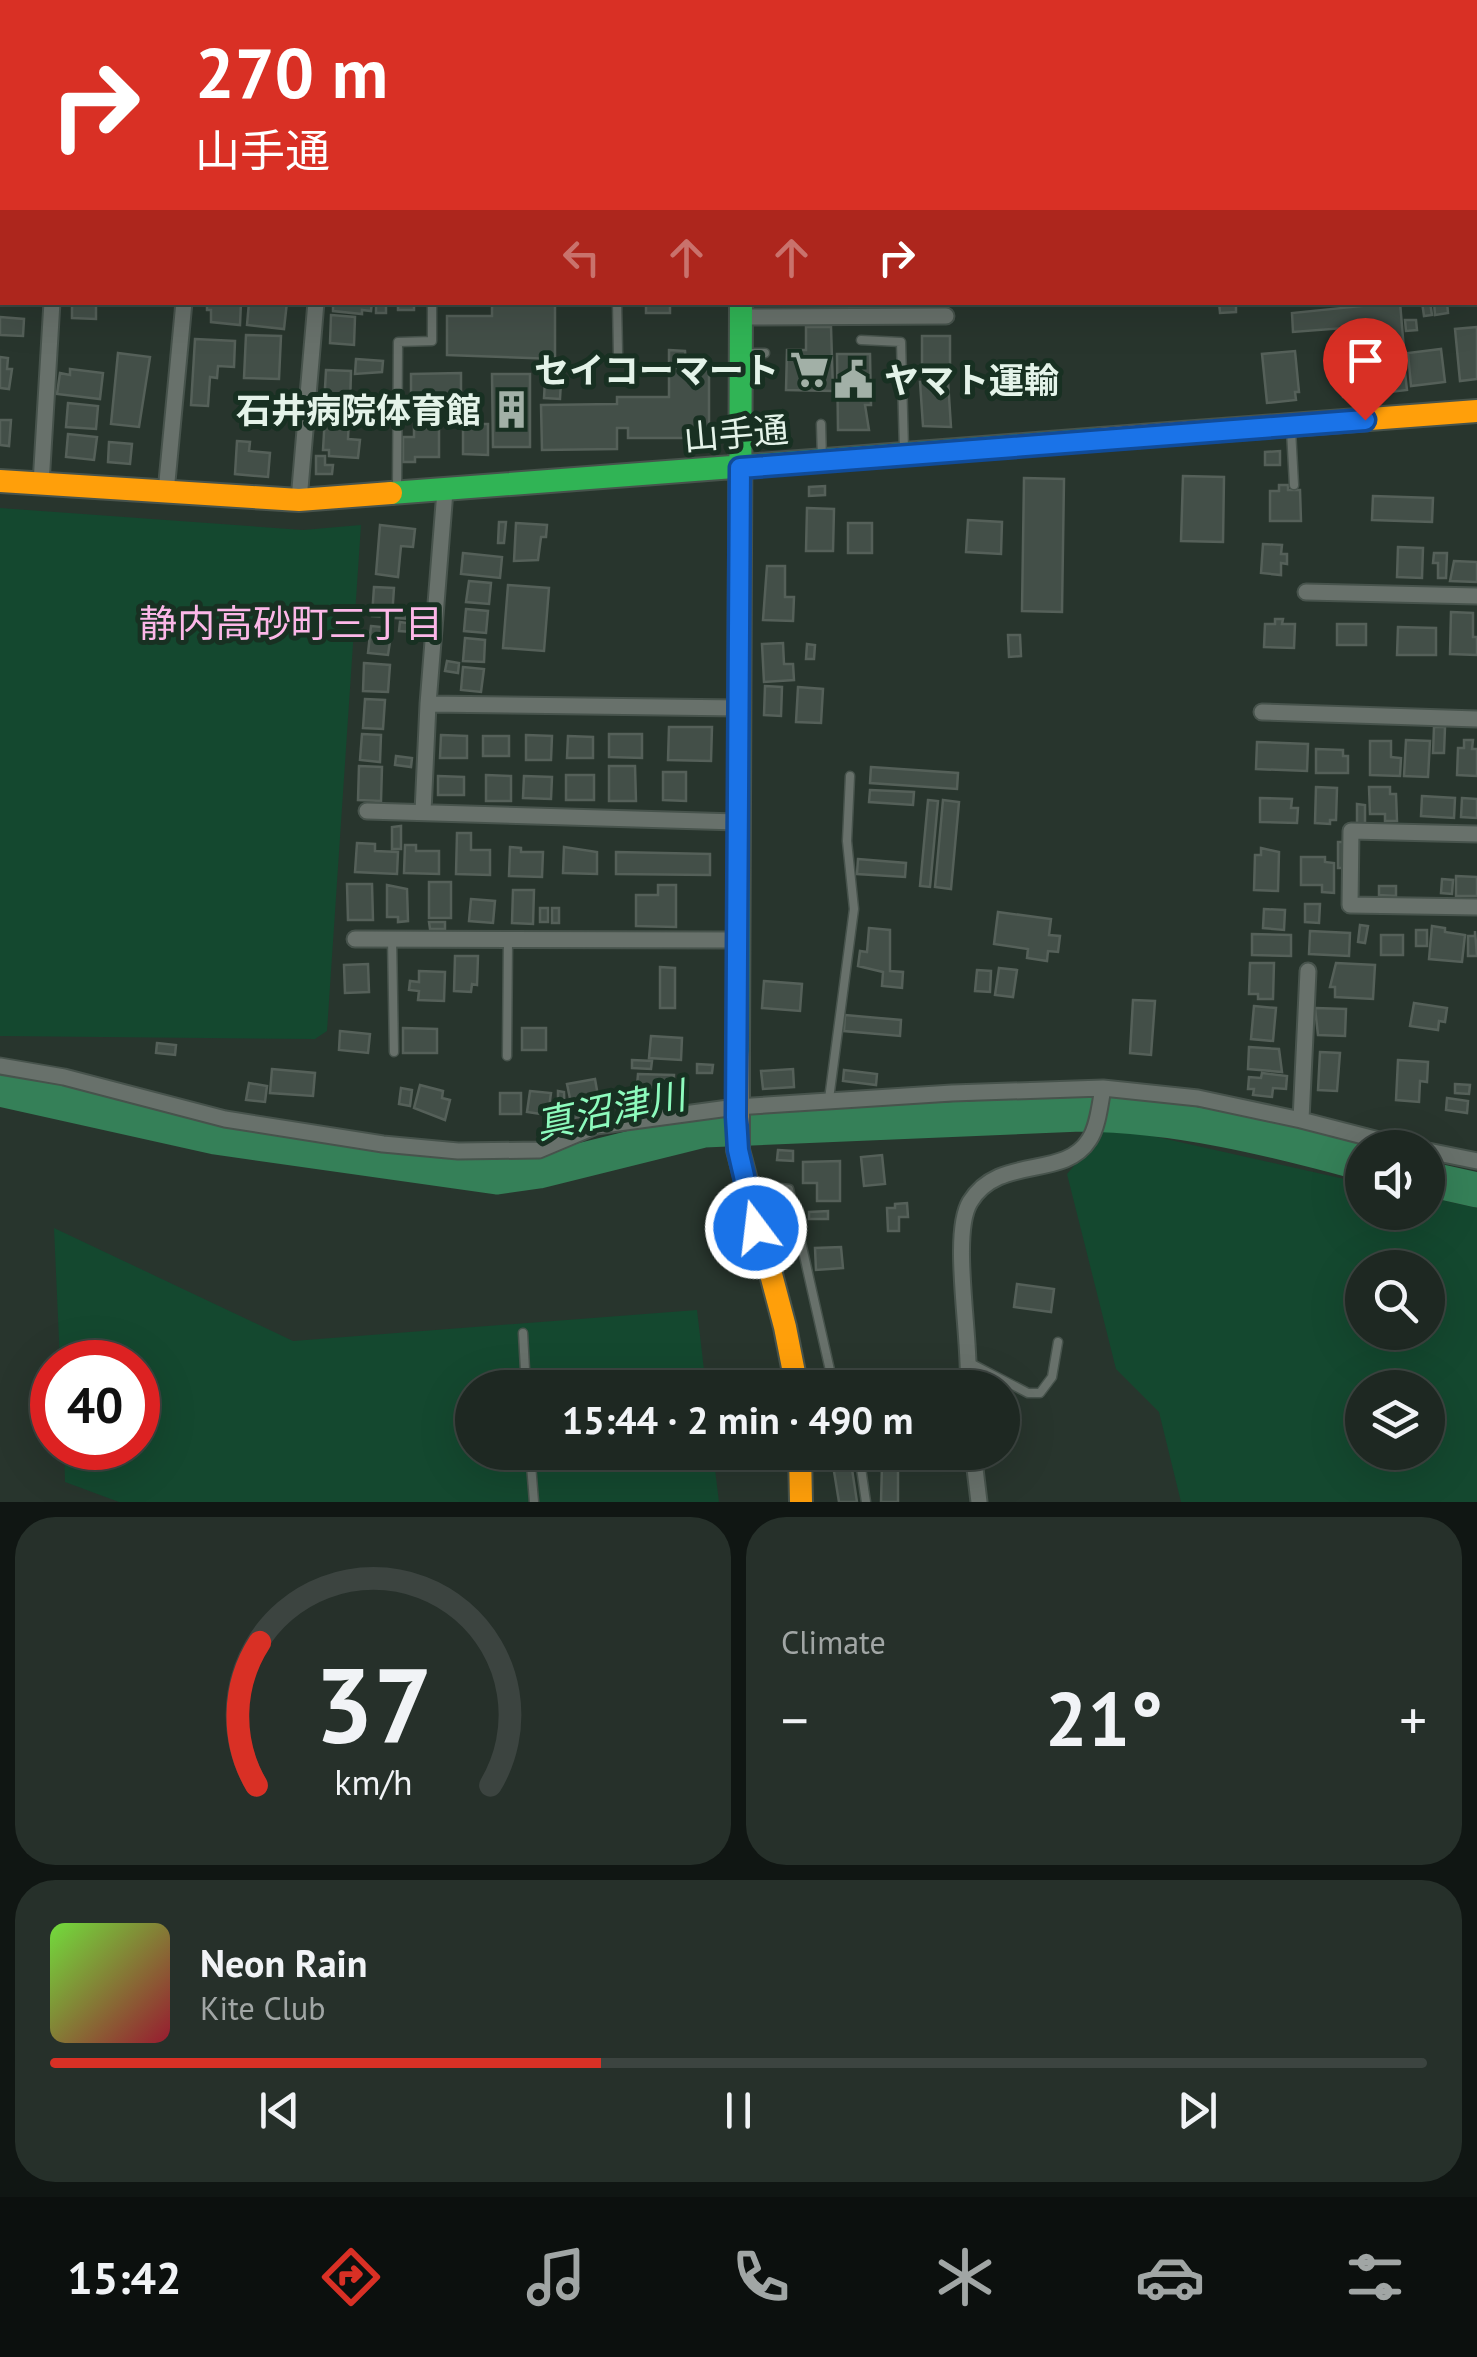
<!DOCTYPE html>
<meta charset="utf-8">
<style>
:root{--surface:#1e2822;--page:#26302a;--text:#f1f3f6;--muted:#a1a6a5;--line:#3c4440;--accent:#d93025}
body{margin:0;font-family:"PT Sans","Noto Sans JP",sans-serif;background:var(--page);color:var(--text);height:100vh;display:flex;flex-direction:column;font-size:38px;white-space:nowrap}
*{box-sizing:border-box;margin:0}
p{font-size:32px;color:var(--muted)}
.icon{flex:none;width:55px;height:55px;fill:none;stroke:currentColor;stroke-width:2;stroke-linecap:round;stroke-linejoin:round}
.map{position:relative;height:1502px;overflow:hidden}
.panel{display:flex;flex-direction:column;gap:15px;padding:15px;background:#101613;flex:1}
.panel>*{flex:none}
.banner{position:absolute;left:0px;top:0px;width:1478px;height:305px;box-shadow:0 10px 40px #0002,0 0 0 2px var(--line);background:#d93025;color:#fff;overflow:hidden}
.controls{position:absolute;left:1345px;top:1130px;display:grid;gap:20px}
.controls a{display:grid;place-items:center;width:100px;height:100px;border-radius:50%;background:var(--surface);box-shadow:0 10px 40px #0002,0 0 0 2px var(--line);font-size:50px}
.speed{position:absolute;left:30px;top:1340px;display:flex;gap:20px;font-size:50px;font-weight:700;text-align:center}
.speed>*{display:grid;place-content:center;width:130px;height:130px;border-radius:50%;background:var(--surface);box-shadow:0 10px 40px #0002,0 0 0 2px var(--line);line-height:1}
.speed .limit{border:15px solid #d22;background:#fff;color:#111}
.pin{position:absolute;display:grid;place-items:center;width:85px;height:85px;color:#fff;margin:-102px -42px;border-radius:50% 50% 50% 0;rotate:-45deg;box-shadow:0 0 10px #0007}
.pin .icon{rotate:45deg}
.me{position:absolute;width:110px;margin:-55px;rotate:345deg;stroke-linejoin:round;filter:drop-shadow(0 0 8px #0008)}
.turn{display:flex;align-items:center;gap:35px;height:210px;padding:0 30px;font-size:45px}
.turn .icon{width:130px;height:130px;stroke-width:2.5}
.turn b{display:block;font-size:70px;line-height:85px}
.lanes{display:flex;align-items:center;height:95px;padding:0 30px;background:#0003;justify-content:center;gap:50px;direction:ltr}
.lanes .off{opacity:.35}
.big{font-size:75px;font-weight:600;line-height:1.1}
.panel .card{flex:1;display:flex;flex-direction:column;justify-content:center;gap:15px;min-width:0;padding:0 35px;border-radius:40px;background:var(--page)}
.panel .dial{align-items:center;gap:0}
.dial svg{height:260px;overflow:visible;fill:none;stroke:var(--line);stroke-width:7;stroke-linecap:round;text-anchor:middle}
.dial text{fill:var(--text);stroke:none}
.song{display:flex;align-items:center;gap:30px}
.cover{width:120px;height:120px;border-radius:15px;background:linear-gradient(135deg,hsl(100 70% 55%),hsl(350 70% 35%))}
.played{height:10px;border-radius:5px;background:linear-gradient(90deg,var(--accent) 40%,var(--line) 40%)}
.keys{display:flex;justify-content:space-around;direction:ltr}
.heat{display:flex;justify-content:space-between;align-items:center;font-size:55px;direction:ltr}
.panel .tiles{flex:1;display:grid;gap:15px;grid-template-columns:1fr 1fr}
.card:last-child{grid-column:span 2}
.trip{position:absolute;left:455px;top:1370px;width:565px;height:100px;border-radius:50px;background:var(--surface);box-shadow:0 10px 40px #0002,0 0 0 2px var(--line);font-weight:600;line-height:100px;text-align:center}
.dock{display:flex;height:160px;justify-content:space-around;align-items:center;background:#0c100e;color:var(--muted)}
.dock .icon{width:70px;height:70px}
.dock .current{color:var(--accent)}
.dock b{font-size:45px;color:var(--text)}
.map>svg:first-child{display:block}
</style>
<div class="map">
<svg width="1477" height="1502" viewBox="0 0 1477 1502">
<rect width="100%" height="100%" fill="#28352d"/>
<path fill="#14482f" fill-rule="evenodd" d="M0 0H170L2 2 0 56Z
M0 508 303 530 361 525 327 1031 315 1039 0 1036Z
M1108 1126 1362 1183V1212H1428V1197L1477 1208V1502H1181L1159 1412 1116 1369 1067 1174ZM1362 1268H1428V1332H1362ZM1362 1388H1428V1452H1362Z
M54 1228 293 1341 697 1310 706 1387 472 1388V1452L713 1453 719 1502H119L65 1482 64 1448H138V1362H60Z"/>
<g fill="none" stroke-linecap="round" stroke-linejoin="round">
<path stroke="#358058" stroke-width="6" d="M300 2 308 0
M0 96 2 95"/>
<path stroke="#358058" stroke-width="35" d="M0 1089 215 1137 497 1177 539 1171 704 1130 1081 1114C1177 1115 1270 1138 1362 1163
M1428 1179 1477 1190"/>
</g>
<path fill="#434f48" stroke="#556059" stroke-width="2.5" d="M72 302H96V319L72 318Z
M207 302H241L240 325 211 322V310H207Z
M249 302H287L284 329 247 325Z
M330 302H372L371 311 362 310V314L333 311V304Z
M376 302H386V313H376Z
M492 302H555V359L447 355V316H492Z
M646 302H670V313H646Z
M1219 302H1236V312L1220 313Z
M1400 302 1404 350 1385 351 1383 325 1293 332 1292 313Z
M1422 302H1430L1432 315 1424 316Z
M1434 302H1447L1448 313 1435 315Z
M398 303H414V310H398Z
M331 315 355 317 354 345 330 343Z
M0 317 24 319 23 336 0 335Z
M1405 320H1416L1417 330 1406 331Z
M806 327H831L833 391 786 390 787 350H806Z
M1477 327V379L1460 381 1455 329Z
M246 335 281 336 279 379 244 378Z
M922 336H950V376H922Z
M195 339 235 341 234 367 218 366 217 378 210 377 208 406 191 405Z
M1441 349 1445 382 1411 386 1408 353Z
M669 350 685 351 686 364H709V438H628V428H617V449L542 450 541 405 617 404V397H669Z
M1295 351 1299 392H1295L1296 400 1267 403 1262 354Z
M118 353 150 357 139 427 111 424Z
M837 354H870L871 405H865L869 430H838Z
M1403 356 1407 390 1363 395 1361 379 1388 376 1386 357Z
M0 357 8 358 7 369H12L9 389 0 388Z
M356 359 383 361 382 372 355 374Z
M70 369 103 373 100 399 57 394 60 373 70 375Z
M326 370 351 371 350 407 324 406Z
M461 373V399H411V374Z
M492 374H530V447H493Z
M545 380 561 381 560 399 544 398Z
M948 381 951 427 923 426 920 382Z
M1358 387 1359 396 1343 397 1342 388Z
M68 403 98 406 96 429 66 427Z
M325 416 349 418 348 439 360 440 358 458 329 456V450H323Z
M0 420H11L9 446 0 445Z
M414 423 439 424V457H415V462H403V437H414Z
M463 424H488V455L463 454Z
M68 434 97 437 94 460 66 457Z
M237 441 250 442 249 451 270 453 268 477 235 474Z
M109 442 132 444 130 464 108 462Z
M1280 451V465H1265V452Z
M316 456H325V465H333L332 474H316Z
M1183 476 1224 477 1223 542 1181 541Z
M1024 478 1064 479 1062 612 1022 611Z
M1279 485H1288V490H1300L1301 521H1270V491H1279Z
M825 486V495L809 496V487Z
M1373 496 1433 498 1432 522 1372 520Z
M807 508 834 509 833 551H806Z
M968 520 1002 522 1001 554 966 552Z
M499 522H506L504 543H498Z
M516 523 547 525 546 537H541L538 560 514 561Z
M848 523H872V553H848Z
M380 525 415 529 413 547 401 546 398 577 376 574Z
M1263 544 1282 545 1281 554H1287V564L1281 563V575L1261 573Z
M1398 547 1423 548 1422 578 1397 577Z
M463 553 502 557 500 578 461 574Z
M1434 553H1447L1446 578H1438V563H1433Z
M1454 561 1477 562V582L1450 581Z
M767 566H785V597H794L793 621 763 620Z
M469 581 491 583 489 604 466 602Z
M508 585 549 588 544 651 503 648Z
M374 587 394 588 392 617 372 616Z
M466 609 488 611 486 633 464 631Z
M397 611 412 613 411 619 396 618Z
M1451 612 1473 613V637H1477V655L1450 654Z
M1275 619H1283L1282 624H1295L1294 648 1264 647 1265 624H1275Z
M400 622 414 624 413 632 399 631Z
M1337 624H1366V645H1337Z
M371 626 392 628 388 655 368 653Z
M1398 627 1436 628V655H1397Z
M1008 635H1020L1021 656 1009 657Z
M465 638 485 640 484 662 463 661Z
M783 643 784 664H793L794 680 764 682 762 644Z
M807 644 815 645 814 659H806Z
M447 661 459 663 458 673 445 671Z
M364 663 390 665 388 692 363 691Z
M463 667 484 669 481 692 461 690Z
M765 686 782 687 781 716 764 715Z
M798 687 823 689 821 723 796 722Z
M365 699 385 700 383 729 363 728Z
M669 727H712L711 761 668 760Z
M1434 727H1445L1444 753H1433Z
M362 734 381 735 380 762 360 760Z
M609 734H642V758L609 757Z
M441 735 467 736V758H440Z
M526 735 552 736 551 760H526Z
M483 736H509V756H483Z
M568 736 593 737V758H567Z
M1406 740 1430 741 1428 777 1404 776Z
M1464 740H1473L1472 749H1477V776L1457 775 1458 748H1464Z
M1370 741H1391V757L1401 758 1400 776 1370 775Z
M1257 742 1308 744 1307 771 1256 769Z
M1316 749 1343 750V756H1348V773H1316Z
M396 756 412 758 411 767 395 765Z
M359 766 382 767 381 801 358 800Z
M609 766H635L636 801H609Z
M871 767 958 773 957 789 870 783Z
M663 772H686V801L663 800Z
M486 775 511 776V801H486Z
M566 775H594V800H566Z
M438 776 464 777V795H438Z
M524 776 552 777 551 799 523 798Z
M1316 787 1337 788 1336 820H1330V824L1315 823Z
M1369 787H1390V794H1396L1397 821H1385V814H1370Z
M870 790 914 792 913 805 869 802Z
M1422 796 1455 798 1454 818 1421 816Z
M1260 798 1292 799 1291 808H1298L1297 823 1260 822Z
M1462 798 1477 799V818L1461 817Z
M928 800 938 801 930 887 920 886Z
M943 800 959 802 951 889 935 887Z
M1357 804 1365 805V824H1357Z
M401 826V849H392V827Z
M457 833H471V850H490V875L456 874Z
M1338 842H1345V868H1338Z
M357 843 375 844V851L398 852 397 874 355 872Z
M405 845H416V851H439V874L404 873Z
M510 847 521 848V852H543L542 877 509 876Z
M564 847 597 852V874L563 873Z
M1261 848 1279 852 1278 891 1254 890 1255 855H1261Z
M616 852 710 854V875L616 874Z
M1301 857H1325V862L1334 863V893L1322 892V885H1301Z
M858 859 906 863 905 877 857 874Z
M1456 876 1477 877V896H1456Z
M1442 879 1453 880 1452 894 1441 893Z
M429 882H451V918H429Z
M347 884H372L373 920H348Z
M387 885 407 889 408 921 398 922V917H387Z
M658 885H676V927L636 926V895H658Z
M1379 886H1396V896L1379 895Z
M513 890H534L533 924 512 923Z
M471 899 495 901 493 923 469 921Z
M1305 904H1320L1319 923 1305 922Z
M540 908H548V922H540Z
M552 908H559V923H552Z
M1264 909 1285 910 1284 930 1263 928Z
M998 912 1051 919 1049 935 1060 936 1058 952 1048 951 1047 961 1027 958 1028 949 994 944Z
M429 922H445V929H430Z
M1360 925 1368 926 1365 943 1358 942Z
M1432 926 1445 928V932L1465 935 1462 962 1429 959Z
M869 928 890 930V971L903 972 902 988 882 986 883 972 858 966 860 951 867 952Z
M1416 930H1427V946H1416Z
M1310 931 1350 933 1349 956 1309 954Z
M1475 931 1477 956H1468V936H1475Z
M1252 934 1291 935V956L1252 955Z
M1381 935H1403V955H1381Z
M455 956H478L477 985 472 984 471 992 454 991Z
M1250 963H1274L1273 999H1258V994H1249Z
M1336 963 1375 965 1373 999 1335 997V987H1330Z
M368 964 369 992 345 993 344 965Z
M660 967 675 968V1008H660Z
M999 968 1017 970 1013 997 995 995Z
M977 970 991 971 990 992 975 991Z
M419 971 445 972 444 1001 418 1000 419 991 409 990 410 981 419 982Z
M764 981 802 984 800 1011 762 1008Z
M1133 1000 1155 1001 1151 1055 1130 1053Z
M1414 1003 1447 1008 1445 1022 1439 1021 1438 1030 1410 1026Z
M1254 1006 1276 1008 1273 1041 1251 1039Z
M1315 1008 1346 1009 1345 1036 1318 1035Z
M845 1015 901 1020 900 1036 844 1031Z
M403 1028 437 1029V1053H403Z
M522 1028H546V1050H522Z
M340 1031 370 1034 368 1053 339 1050Z
M651 1036 682 1038 681 1060 649 1058Z
M157 1043 176 1045 175 1055 156 1053Z
M1249 1047 1279 1049 1282 1072 1248 1069Z
M1320 1052 1340 1053 1337 1091 1318 1090Z
M632 1060 652 1061 651 1069 632 1068Z
M1398 1060 1428 1062 1427 1082 1420 1081 1419 1102 1396 1100Z
M697 1064 713 1065 712 1073H697Z
M272 1069 315 1073 313 1096 270 1093Z
M793 1069 794 1087 763 1089 761 1071Z
M844 1070 877 1074 876 1085 843 1081Z
M1262 1073 1287 1076 1286 1089 1273 1088 1272 1097 1253 1095 1254 1089H1248L1249 1077 1261 1078Z
M638 1074 674 1075 673 1106 645 1105 646 1098H636Z
M595 1079 601 1113 574 1118 567 1084Z
M249 1083 267 1086 265 1102 246 1100Z
M1455 1084 1470 1085 1469 1094 1455 1093Z
M420 1085 443 1091 442 1098 450 1100 445 1120 414 1108Z
M401 1088 412 1090 410 1106 399 1104Z
M530 1091 551 1093 548 1115 527 1112Z
M558 1091 564 1092 565 1121 558 1122Z
M500 1093H521V1114H500Z
M1447 1098 1468 1101 1467 1113 1446 1110Z
M778 1150 793 1151V1161L777 1160Z
M882 1155 885 1184 864 1186 861 1157Z
M840 1161V1201H817V1183H803V1162Z
M907 1203 908 1217H899V1231H888L887 1208H895V1204Z
M828 1211V1219H809V1212Z
M841 1247 843 1268 816 1270 815 1248Z
M1017 1284 1054 1289 1051 1312 1014 1307Z
M850 1456 857 1502H839L832 1459Z
M882 1465H898V1502H881Z"/>
<g fill="none" stroke-linecap="round" stroke-linejoin="round">
<defs>
<path id="lane" d="M948 2V0
M0 229H2
M1475 250H1477
M617 302 618 353
M861 340 901 342 904 450
M745 353H765
M821 424 822 460
M1291 430 1294 485
M397 490 398 342 432 341V302
M392 939 394 1052
M507 1056 508 939
M829 1099 854 909 847 841 850 776
M747 1184 789 1189 834 1388
M523 1333 526 1388
M970 1363 1028 1393H1040L1052 1377 1058 1342
M530 1452 534 1502
M855 1452 860 1461 866 1502"/>
<path id="street" d="M588 2V0
M1475 82H1477
M0 290H2
M741 317 946 316
M41 484 52 302
M166 492 184 302
M299 500 316 302
M1306 592 1477 596
M428 704 445 491
M1262 712 1477 719
M367 811 737 822
M423 812 428 704 739 708
M1477 834 1351 831 1350 905 1477 907
M355 939 738 940
M0 1066 64 1077 225 1119 383 1144 458 1151 539 1150 596 1126 736 1107 952 1093 1103 1088 1198 1098 1301 1120 1410 1148
M1301 1120 1308 971
M1428 1151 1477 1161
M968 1388C972 1344 950 1235 970 1202 999 1154 1064 1180 1089 1140 1098 1127 1100 1104 1103 1088
M973 1452 979 1502"/>
<path id="fast" d="M743 0V2
M1475 6 1477 26
M391 493 1101 439
M738 1056 741 302"/>
<path id="slow" d="M1101 439 1477 411
M0 481 299 500 391 493
M738 1056V1150L785 1327 797 1388
M800 1452 801 1502"/>
</defs>
<use href="#lane" stroke="#47534c" stroke-width="11"/>
<use href="#street" stroke="#47534c" stroke-width="19"/>
<use href="#fast" stroke="#47534c" stroke-width="26"/>
<use href="#slow" stroke="#47534c" stroke-width="26"/>
<use href="#lane" stroke="#68716b" stroke-width="8"/>
<use href="#street" stroke="#68716b" stroke-width="15"/>
<use href="#fast" stroke="#30b455" stroke-width="22"/>
<use href="#slow" stroke="#ff9f0a" stroke-width="22"/>
</g>
<g fill="none" stroke-linecap="round" stroke-linejoin="round">
<defs>
<path id="route" d="M756 1228 738 1150 736 1117 740 468 1365 420"/>
</defs>
<use href="#route" stroke="#114b97" stroke-width="25"/>
<use href="#route" stroke="#1a73e8" stroke-width="18"/>
</g>
<defs>
<symbol id="supermarket-bare" viewBox="-9 -9 18 18"><path d="M-6-5.5h2.5l.6 2H6L4.5 2H-2.5L-4.4-4H-6ZM-1.5 3.2a1.3 1.3 0 1 0 .1 0ZM3 3.2a1.3 1.3 0 1 0 .1 0Z" fill="#a2b0a7" stroke="#183022" stroke-width="2.5" paint-order="stroke"/></symbol>
<symbol id="civic-bare" viewBox="-9 -9 18 18"><path d="M-.6-6.5H3V-4.5H.6V-3L4-1V1h2V6H-6V1h2V-1L-.6-3ZM-1.2 2.5V6h2.4V2.5Z" fill="#a2b0a7" stroke="#183022" stroke-width="2.5" paint-order="stroke"/></symbol>
<symbol id="building-bare" viewBox="-9 -9 18 18"><path d="M-4-6H4V6H1V3H-1V6H-4ZM-2.5-4.3h1.7v1.8h-1.7ZM.8-4.3h1.7v1.8H.8ZM-2.5-1h1.7V.8h-1.7ZM.8-1h1.7V.8H.8Z" fill="#a2b0a7" stroke="#183022" stroke-width="2.5" paint-order="stroke"/></symbol>
</defs>
<g fill-rule="evenodd">
<use href="#supermarket-bare" x="782" y="342" width="55" height="55"/>
<use href="#civic-bare" x="826" y="352" width="55" height="55"/>
<use href="#building-bare" x="484" y="382" width="55" height="55"/>
</g>
<g text-anchor="middle" dominant-baseline="central" stroke-width="10" stroke-linejoin="round" paint-order="stroke">
<g font-size="35" font-weight="bold" fill="#e4f3e9" stroke="#183022" text-anchor="end">
<text x="779" y="370">セイコーマート</text>
<text x="884" y="380" text-anchor="start">ヤマト運輸</text>
<text x="481" y="410">石井病院体育館</text>
</g>
<g font-size="35" fill="#e4f3e9" stroke="#183022">
<text transform="translate(736 433) rotate(-5)">山手通</text>
</g>
<g font-size="38" fill="#fcb7e8" stroke="#183022">
<text x="291" y="622">静内高砂町三丁目</text>
</g>
<g font-size="38" font-style="italic" fill="#8dfbbd" stroke="#183022">
<text transform="translate(610 1109) rotate(-12)">真沼津川</text>
</g>
</g>
</svg>
<div class="controls">
<a><svg class="icon" aria-label="sound" viewBox="0 0 24 24"><path d="M4 9h4l5-4v14l-5-4H4zM17 9q2 3 0 6"/></svg></a>
<a><svg class="icon" aria-label="search" viewBox="0 0 24 24"><circle cx="10" cy="10" r="6"/><path d="M15 15l6 6"/></svg></a>
<a><svg class="icon" aria-label="layers" viewBox="0 0 24 24"><path d="M12 4l9 5-9 5-9-5zM3 14l9 5 9-5"/></svg></a>
</div>
<div class="speed"><div class="limit">40</div></div>
<div class="pin" style="left:1365px;top:420px;background:#d93025"><svg class="icon" aria-label="arrive" viewBox="0 0 24 24"><path d="M6 21V4h12l-3 4 3 4H6"/></svg></div>
<svg class="me" style="left:756px;top:1228px" viewBox="-20 -20 40 40"><circle r="17" fill="#1a73e8" stroke="#fff" stroke-width="3"/><path d="M0-11L8 9 0 5-8 9z" fill="#fff"/></svg>
<div class="trip">15:44 · 2 min · 490 m</div>
<div class="banner">
<div class="turn"><svg class="icon" aria-label="right" viewBox="0 0 24 24"><path d="M7 20v-9h11M14 6l5 5-5 5"/></svg><div><b>270 m</b>山手通</div></div>
<div class="lanes"><svg class="icon off" aria-label="left" viewBox="0 0 24 24"><path d="M17 20v-9H6M10 6l-5 5 5 5"/></svg><svg class="icon off" aria-label="ahead" viewBox="0 0 24 24"><path d="M12 20V5M6 11l6-6 6 6"/></svg><svg class="icon off" aria-label="ahead" viewBox="0 0 24 24"><path d="M12 20V5M6 11l6-6 6 6"/></svg><svg class="icon" aria-label="right" viewBox="0 0 24 24"><path d="M7 20v-9h11M14 6l5 5-5 5"/></svg></div>
</div>
</div>
<section class="panel">
<div class="tiles">
<div class="card dial"><svg viewBox="0 0 100 80">
<path d="M14 69A42 42 0 1 1 86 69"/>
<path d="M14 69A42 42 0 0 1 15 25" stroke="#d93025"/>
<text x="50" y="56" font-size="32" font-weight="700">37</text>
<text x="50" y="72" font-size="11">km/h</text>
</svg></div>
<div class="card"><p>Climate</p>
<div class="heat"><a>−</a><b class="big">21°</b><a>+</a></div>
</div>
<div class="card">
<div class="song"><i class="cover"></i><div><b>Neon Rain</b><p>Kite Club</p></div></div>
<div class="played"></div>
<div class="keys"><svg class="icon" aria-label="previous" viewBox="0 0 24 24"><path d="M18 5L8 12l10 7zM5 5v14"/></svg><svg class="icon" aria-label="pause" viewBox="0 0 24 24"><path d="M8 5v14M16 5v14"/></svg><svg class="icon" aria-label="next" viewBox="0 0 24 24"><path d="M6 5l10 7-10 7zM19 5v14"/></svg></div>
</div>
</div>
</section>
<nav class="dock">
<b>15:42</b>
<svg class="icon current" aria-label="directions" viewBox="0 0 24 24"><path d="M12 3l9 9-9 9-9-9zM9 14v-3h6M13 9l2 2-2 2"/></svg>
<svg class="icon" aria-label="music" viewBox="0 0 24 24"><path d="M9 18V5l10-2v13"/><circle cx="6" cy="18" r="3"/><circle cx="16" cy="16" r="3"/></svg>
<svg class="icon" aria-label="phone" viewBox="0 0 24 24"><path d="M5 4h4l2 5-3 2q2 4 5 5l2-3 5 2v4C11 20 4 13 5 4z"/></svg>
<svg class="icon" aria-label="climate" viewBox="0 0 24 24"><path d="M12 3v18M4 7l16 10M4 17L20 7"/></svg>
<svg class="icon" aria-label="car" viewBox="0 0 24 24"><path d="M5 17H2v-5l4-1 3-4h7l3 4 3 1v5h-3M9 17h6M6 11h13"/><circle cx="7" cy="17" r="2"/><circle cx="17" cy="17" r="2"/></svg>
<svg class="icon" aria-label="filters" viewBox="0 0 24 24"><path d="M4 7h16M4 17h16"/><circle cx="9" cy="7" r="2"/><circle cx="15" cy="17" r="2"/></svg>
</nav>
